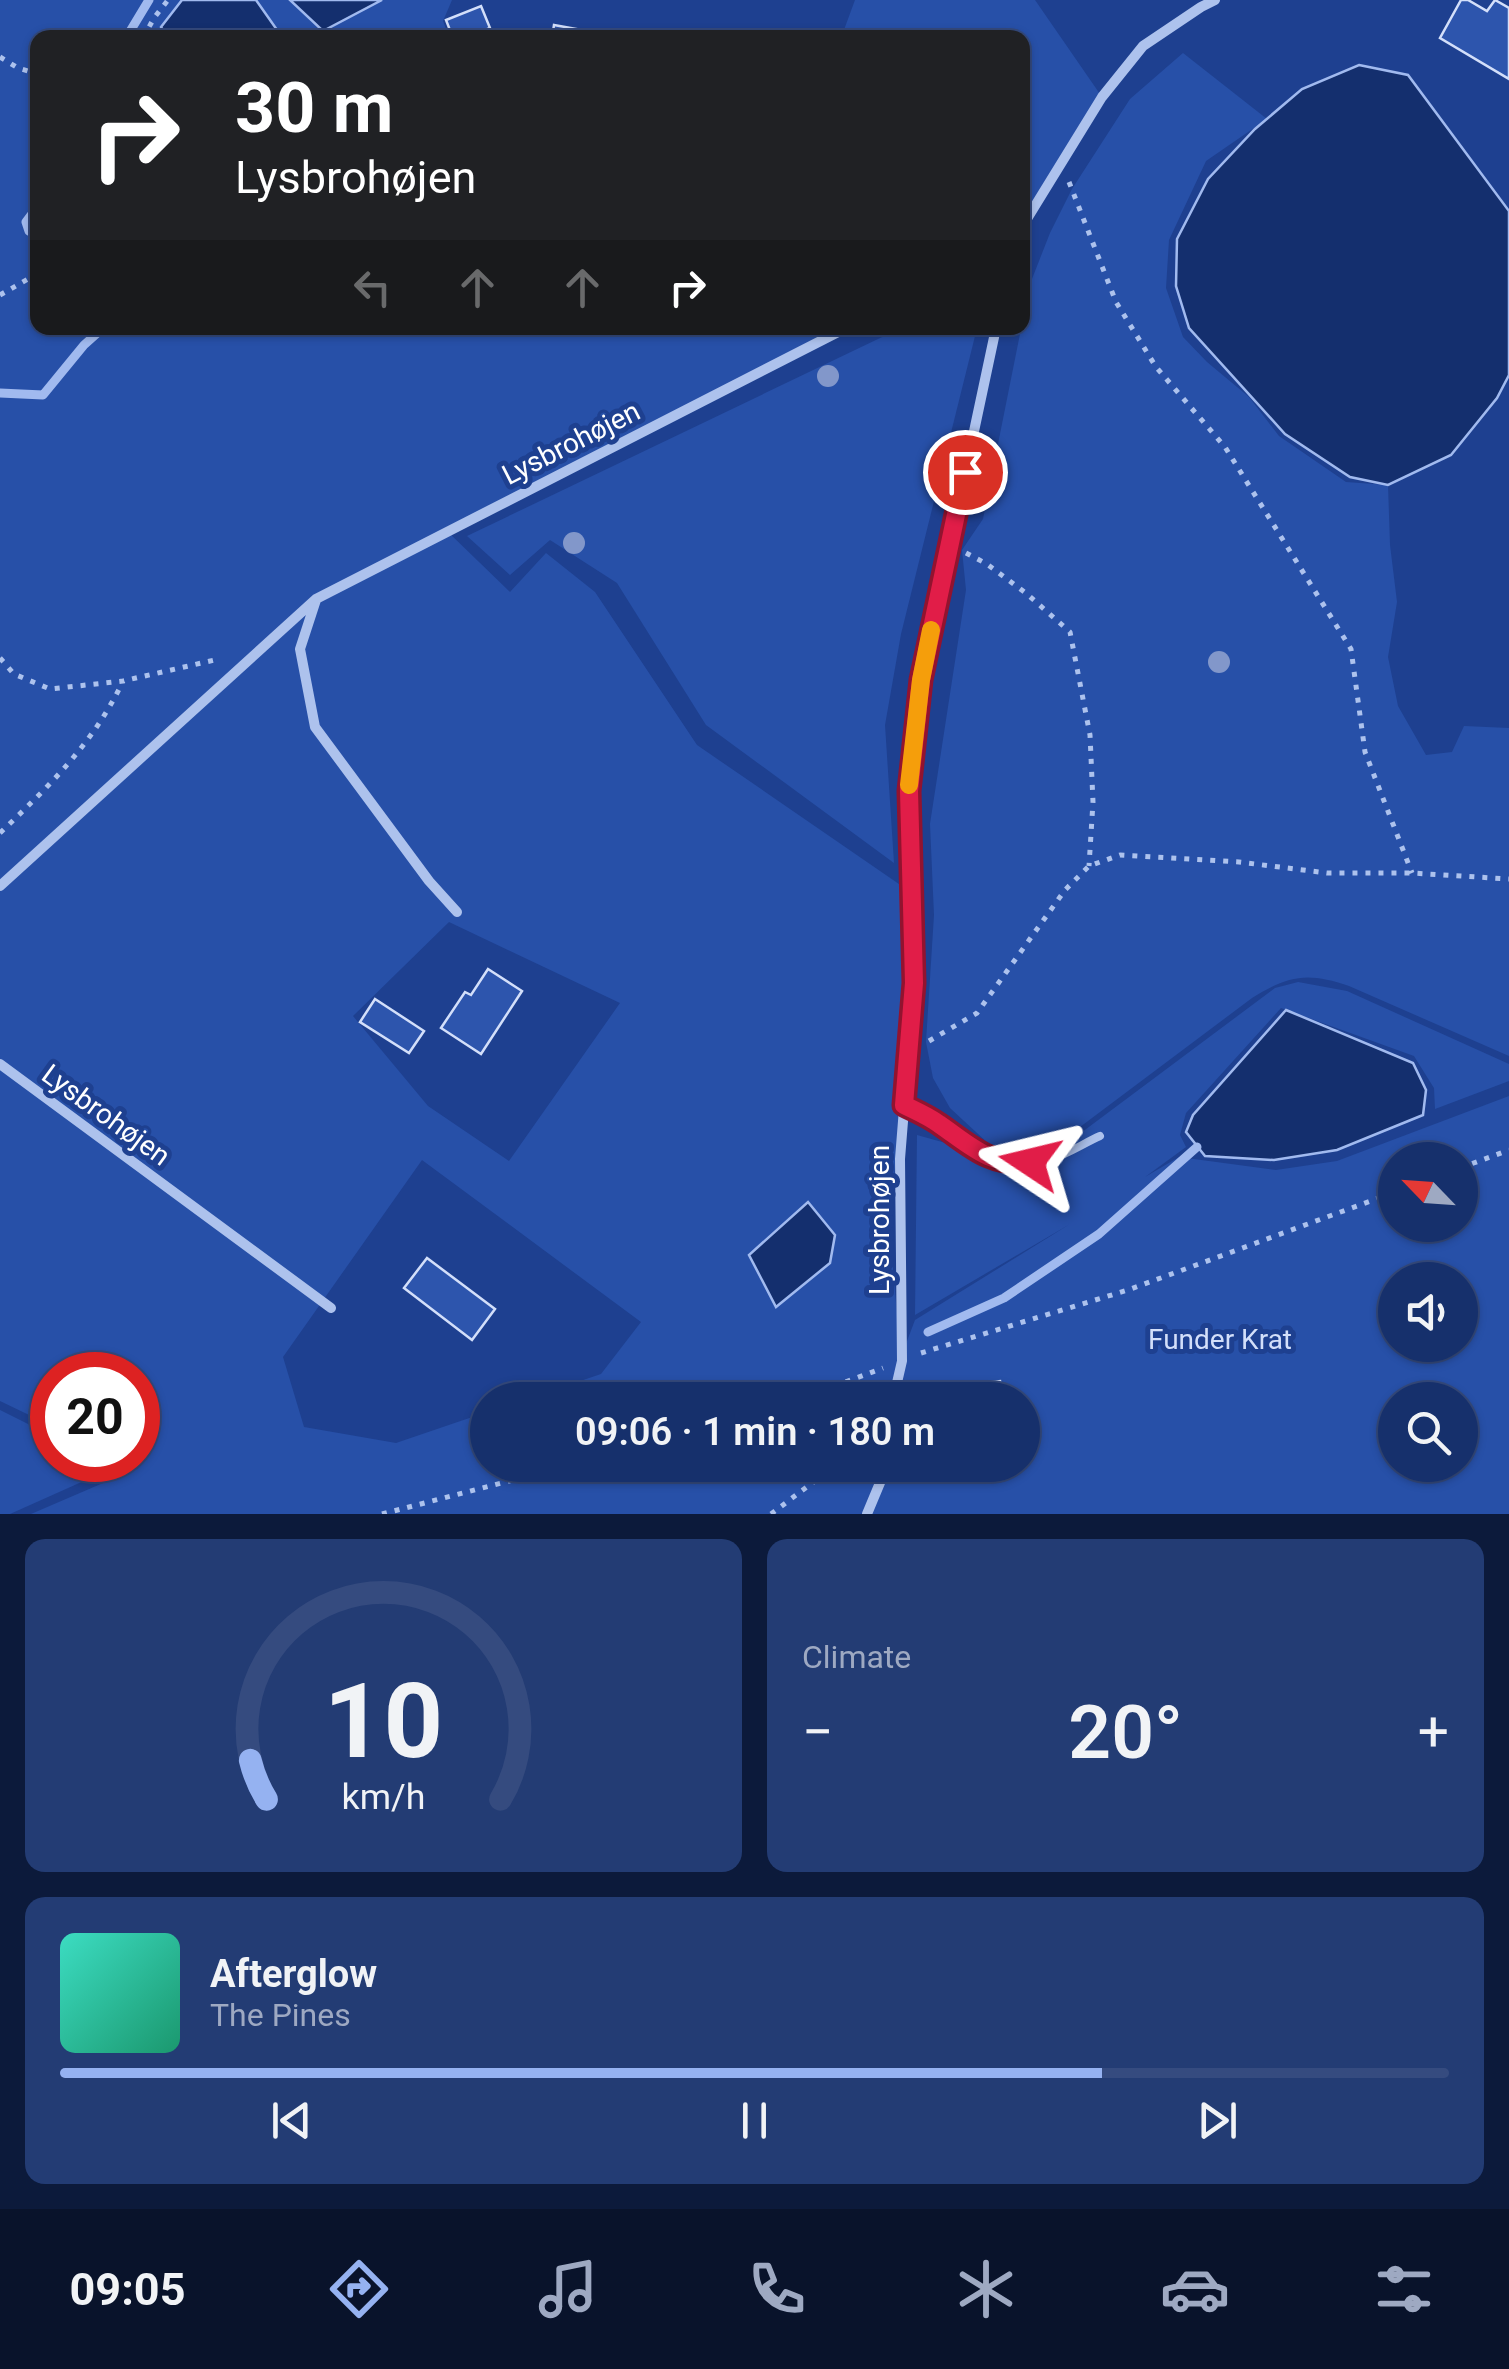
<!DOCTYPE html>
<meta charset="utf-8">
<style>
:root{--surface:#16306c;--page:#233c74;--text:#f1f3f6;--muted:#9ea9c2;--line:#354b7f;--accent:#95b2f1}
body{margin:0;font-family:Roboto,sans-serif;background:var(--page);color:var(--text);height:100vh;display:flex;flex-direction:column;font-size:38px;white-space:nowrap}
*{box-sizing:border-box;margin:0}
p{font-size:32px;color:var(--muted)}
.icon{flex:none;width:55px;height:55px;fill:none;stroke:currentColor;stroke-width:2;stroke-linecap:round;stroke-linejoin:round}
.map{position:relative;height:1514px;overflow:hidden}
.side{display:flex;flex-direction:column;gap:25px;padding:25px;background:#0c1a3b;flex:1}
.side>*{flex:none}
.hud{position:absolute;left:30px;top:30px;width:1000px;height:305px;border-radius:20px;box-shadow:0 2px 8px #0004,0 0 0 2px var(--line);background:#202124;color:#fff;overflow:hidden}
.needle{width:65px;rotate:295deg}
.controls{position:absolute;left:1378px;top:1142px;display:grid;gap:20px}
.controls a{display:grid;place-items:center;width:100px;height:100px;border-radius:50%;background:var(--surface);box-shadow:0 2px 8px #0004,0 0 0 2px var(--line);font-size:50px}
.speed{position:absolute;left:30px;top:1352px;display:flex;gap:20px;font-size:50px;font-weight:700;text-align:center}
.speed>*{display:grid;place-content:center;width:130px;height:130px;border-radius:50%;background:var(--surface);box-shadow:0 2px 8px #0004,0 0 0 2px var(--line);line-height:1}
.speed .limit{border:15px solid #d22;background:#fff;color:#111}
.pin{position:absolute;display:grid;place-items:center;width:85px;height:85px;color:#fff;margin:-42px;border:5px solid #fff;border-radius:50%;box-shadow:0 2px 10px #0007}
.me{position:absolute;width:110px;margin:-55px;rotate:280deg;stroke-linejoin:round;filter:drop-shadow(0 0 8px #0008)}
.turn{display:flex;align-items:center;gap:35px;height:210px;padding:0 40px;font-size:45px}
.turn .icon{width:130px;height:130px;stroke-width:2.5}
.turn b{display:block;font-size:70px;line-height:85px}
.lanes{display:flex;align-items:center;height:95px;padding:0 40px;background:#0003;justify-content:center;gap:50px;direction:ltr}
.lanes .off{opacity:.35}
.big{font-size:75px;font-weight:600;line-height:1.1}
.side .card{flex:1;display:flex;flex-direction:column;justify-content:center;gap:15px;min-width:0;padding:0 35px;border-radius:20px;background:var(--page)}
.side .dial{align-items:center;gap:0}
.dial svg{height:260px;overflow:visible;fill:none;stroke:var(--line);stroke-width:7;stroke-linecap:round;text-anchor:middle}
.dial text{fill:var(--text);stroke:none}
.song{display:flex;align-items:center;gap:30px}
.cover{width:120px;height:120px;border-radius:15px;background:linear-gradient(135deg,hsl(170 70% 55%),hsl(160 70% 35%))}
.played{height:10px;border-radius:5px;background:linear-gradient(90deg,var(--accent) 75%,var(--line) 75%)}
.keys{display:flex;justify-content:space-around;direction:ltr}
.heat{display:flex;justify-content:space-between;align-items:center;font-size:55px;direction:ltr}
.side .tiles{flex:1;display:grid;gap:25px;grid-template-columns:1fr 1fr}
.card:last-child{grid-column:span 2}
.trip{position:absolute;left:470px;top:1382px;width:570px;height:100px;border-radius:50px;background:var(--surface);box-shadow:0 2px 8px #0004,0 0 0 2px var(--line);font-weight:600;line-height:100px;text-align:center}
.tab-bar{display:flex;height:160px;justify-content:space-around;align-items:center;background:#09132b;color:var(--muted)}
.tab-bar .icon{width:70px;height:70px}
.tab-bar .active{color:var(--accent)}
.tab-bar b{font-size:45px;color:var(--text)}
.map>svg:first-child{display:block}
</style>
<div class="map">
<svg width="1509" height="1514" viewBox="0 0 1509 1514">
<rect width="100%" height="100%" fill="#1e4090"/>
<path fill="#2750a8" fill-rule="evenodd" d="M0 0H452L443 21 449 37 38 38V328H846L448 532 510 592 546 553 595 592 697 745 912 893 914 983 889 1226 901 1357 915 1320 1070 1224 915 1315 917 1135 992 1156 1046 1159 1275 988 1298 982 1347 991 1509 1064V1081L1435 1109 1434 1088 1414 1056 1281 1008 1186 1113 1180 1135 1186 1147 1145 1177 1179 1157 1276 1170 1337 1161 1509 1096V1514H31L138 1468 123 1460H138V1375H52V1426L0 1401ZM449 922 620 1003 509 1161 428 1106 353 1016ZM422 1160 641 1322 601 1374 524 1400H1022V1465H488L487 1412 396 1443 304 1427 283 1357ZM1395 1160H1460V1225H1395ZM1395 1280H1460V1345H1395ZM1395 1400H1460V1465H1395Z
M855 0H1035L1102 97 1023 227 1022 38H841Z
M1183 53 1267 119 1206 161 1169 240 1166 288 1183 337 1207 362 1249 397 1279 436 1346 482 1388 485 1390 545 1397 602 1388 657 1398 706 1426 755 1452 752 1464 726 1509 728V1056L1349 986C1308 972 1289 975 1252 998L1064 1139 1040 1152 1014 1146 990 1145 950 1108 933 1078 926 1042 934 915 930 824 966 590 962 550 983 519 1030 284 1050 233 1072 189 1130 99Z
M901 328H977L901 634 885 725 894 863 706 725 617 583 550 540 510 575 467 536Z
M0 1410 52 1436V1460H101L115 1467 10 1514H0Z"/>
<path fill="#142f6e" stroke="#a1baef" stroke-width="2.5" d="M182 0H256L282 37H168L161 27Z
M290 0H382L323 31Z
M1359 65 1408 75 1509 211V375L1497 398 1451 455 1388 485 1350 477 1285 434 1189 328 1176 286 1177 239 1208 179 1255 129 1302 89Z
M1286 1010 1413 1063 1426 1090 1423 1115 1337 1150 1274 1160 1205 1156 1186 1132 1193 1115Z
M808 1202 835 1235 830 1263 776 1307 749 1255Z"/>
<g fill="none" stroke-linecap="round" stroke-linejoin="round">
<path stroke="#a1baef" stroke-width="9" d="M126 38 149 0
M38 206 26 222 29 231 38 236
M0 393 43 395 84 345 103 328
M928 1332 1004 1298 1099 1234 1197 1147"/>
</g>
<path fill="#2d55ad" stroke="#d3dffa" stroke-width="2.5" d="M1461 0H1468L1487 11 1495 0 1509 8V79L1440 38Z
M481 6 490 28 466 38H453L446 20Z
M554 25 593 32 592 38H552Z
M488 969 522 991 481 1054 441 1028 465 992 471 995Z
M375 999 424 1031 409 1053 360 1022Z
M427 1258 495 1309 472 1340 404 1288Z
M1000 1381 1002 1400H972L971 1384Z"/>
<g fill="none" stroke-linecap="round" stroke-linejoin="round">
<path stroke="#adc2ed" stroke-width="5" stroke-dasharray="5 8" stroke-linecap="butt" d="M143 38 154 18 168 0
M0 57 18 68 38 74
M1069 182 1116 302 1156 367 1225 447 1351 649 1365 752 1412 873
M0 295 28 279 38 280
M966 553 987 564 1027 594 1070 632 1090 735 1093 802 1089 866
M0 658 14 674 50 689 123 681 219 659
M0 833C48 787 94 743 123 681
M929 1041 977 1013 1065 890 1089 866 1120 855 1239 862 1327 873H1412L1509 879
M1460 1168 1509 1150
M921 1353 1128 1290 1395 1192
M797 1400 883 1368
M382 1514 571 1465
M771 1514 836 1465"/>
<path stroke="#adc2ed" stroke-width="8" d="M904 1105C915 1111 928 1116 938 1124 976 1149 1002 1175 1051 1159 1068 1154 1084 1143 1100 1136"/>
<path stroke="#adc2ed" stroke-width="10" d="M1022 227 1102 97 1143 46 1201 7 1215 0
M316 600 300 649 315 727 429 881 457 912
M0 886 316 599 846 328
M0 1064 331 1308
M893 1400 902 1361 900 1159 914 983 909 791 921 680 996 328
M867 1514 882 1478 884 1465"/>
</g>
<g fill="#8297ca">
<circle cx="828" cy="376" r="11"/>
<circle cx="574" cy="543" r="11"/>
<circle cx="1219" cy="662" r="11"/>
</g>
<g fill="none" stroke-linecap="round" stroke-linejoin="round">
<defs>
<path id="route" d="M965 472 921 680 909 791 914 983 904 1105C916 1111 928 1116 939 1124 971 1146 989 1166 1030 1162"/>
</defs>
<use href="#route" stroke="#92132f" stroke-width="25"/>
<use href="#route" stroke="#e11d48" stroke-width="18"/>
<path stroke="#f59e0b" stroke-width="18" d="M909 785 921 680 931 630"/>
</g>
<g text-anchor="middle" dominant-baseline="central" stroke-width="10" stroke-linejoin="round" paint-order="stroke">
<g font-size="28" fill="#fff" stroke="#1e4090">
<text transform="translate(571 443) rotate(-27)">Lysbrohøjen</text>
<text transform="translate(106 1115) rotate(36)">Lysbrohøjen</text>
<text transform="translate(879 1220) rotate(-90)">Lysbrohøjen</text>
</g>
<g font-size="28" fill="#d3dffa" stroke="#1e4090">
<text x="1220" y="1339">Funder Krat</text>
</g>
</g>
</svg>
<div class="controls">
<a><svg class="needle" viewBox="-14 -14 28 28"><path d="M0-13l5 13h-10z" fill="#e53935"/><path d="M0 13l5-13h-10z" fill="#9ea9c2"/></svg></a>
<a><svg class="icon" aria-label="sound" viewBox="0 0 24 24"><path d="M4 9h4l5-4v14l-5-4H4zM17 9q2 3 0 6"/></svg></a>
<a><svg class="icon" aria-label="search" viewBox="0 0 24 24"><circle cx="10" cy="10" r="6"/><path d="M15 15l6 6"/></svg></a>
</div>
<div class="speed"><div class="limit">20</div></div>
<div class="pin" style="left:965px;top:472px;background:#d93025"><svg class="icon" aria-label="arrive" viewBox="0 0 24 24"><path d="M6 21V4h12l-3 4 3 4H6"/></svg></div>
<svg class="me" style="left:1030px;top:1162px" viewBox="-20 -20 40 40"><path d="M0-17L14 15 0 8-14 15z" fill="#e11d48" stroke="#fff" stroke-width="4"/></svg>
<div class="trip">09:06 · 1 min · 180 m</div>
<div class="hud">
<div class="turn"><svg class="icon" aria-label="right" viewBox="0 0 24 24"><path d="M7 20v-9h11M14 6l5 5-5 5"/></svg><div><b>30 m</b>Lysbrohøjen</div></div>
<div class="lanes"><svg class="icon off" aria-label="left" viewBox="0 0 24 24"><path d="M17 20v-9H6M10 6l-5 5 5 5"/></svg><svg class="icon off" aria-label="ahead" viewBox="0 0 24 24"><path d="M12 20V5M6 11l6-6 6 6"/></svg><svg class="icon off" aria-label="ahead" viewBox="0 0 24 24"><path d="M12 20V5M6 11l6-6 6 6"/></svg><svg class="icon" aria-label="right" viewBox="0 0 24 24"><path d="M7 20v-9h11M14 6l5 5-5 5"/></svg></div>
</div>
</div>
<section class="side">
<div class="tiles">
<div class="card dial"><svg viewBox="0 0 100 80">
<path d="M14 69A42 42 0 1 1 86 69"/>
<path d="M14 69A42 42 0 0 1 9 57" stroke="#95b2f1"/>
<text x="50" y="56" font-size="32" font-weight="700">10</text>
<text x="50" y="72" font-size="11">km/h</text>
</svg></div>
<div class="card"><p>Climate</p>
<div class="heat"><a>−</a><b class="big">20°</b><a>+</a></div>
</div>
<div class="card">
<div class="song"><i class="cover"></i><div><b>Afterglow</b><p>The Pines</p></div></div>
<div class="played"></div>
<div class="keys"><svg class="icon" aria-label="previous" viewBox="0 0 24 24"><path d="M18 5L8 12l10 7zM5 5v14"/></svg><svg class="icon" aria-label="pause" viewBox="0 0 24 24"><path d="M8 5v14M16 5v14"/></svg><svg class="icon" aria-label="next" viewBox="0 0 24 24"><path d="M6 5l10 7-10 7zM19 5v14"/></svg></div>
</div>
</div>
</section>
<nav class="tab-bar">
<b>09:05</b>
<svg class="icon active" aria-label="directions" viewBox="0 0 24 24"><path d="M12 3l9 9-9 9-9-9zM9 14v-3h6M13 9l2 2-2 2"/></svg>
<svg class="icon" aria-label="music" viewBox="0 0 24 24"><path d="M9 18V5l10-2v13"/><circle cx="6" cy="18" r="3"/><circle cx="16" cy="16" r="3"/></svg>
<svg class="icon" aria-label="phone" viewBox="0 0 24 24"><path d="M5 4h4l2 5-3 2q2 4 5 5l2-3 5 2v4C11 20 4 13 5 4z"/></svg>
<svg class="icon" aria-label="climate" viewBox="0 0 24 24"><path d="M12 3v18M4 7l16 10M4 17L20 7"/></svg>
<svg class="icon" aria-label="car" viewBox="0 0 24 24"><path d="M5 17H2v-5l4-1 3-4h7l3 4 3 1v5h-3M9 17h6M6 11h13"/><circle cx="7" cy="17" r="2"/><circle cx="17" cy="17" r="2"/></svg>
<svg class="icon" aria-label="filters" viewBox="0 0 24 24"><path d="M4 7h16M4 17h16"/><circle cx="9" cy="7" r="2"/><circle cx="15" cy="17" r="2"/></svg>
</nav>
